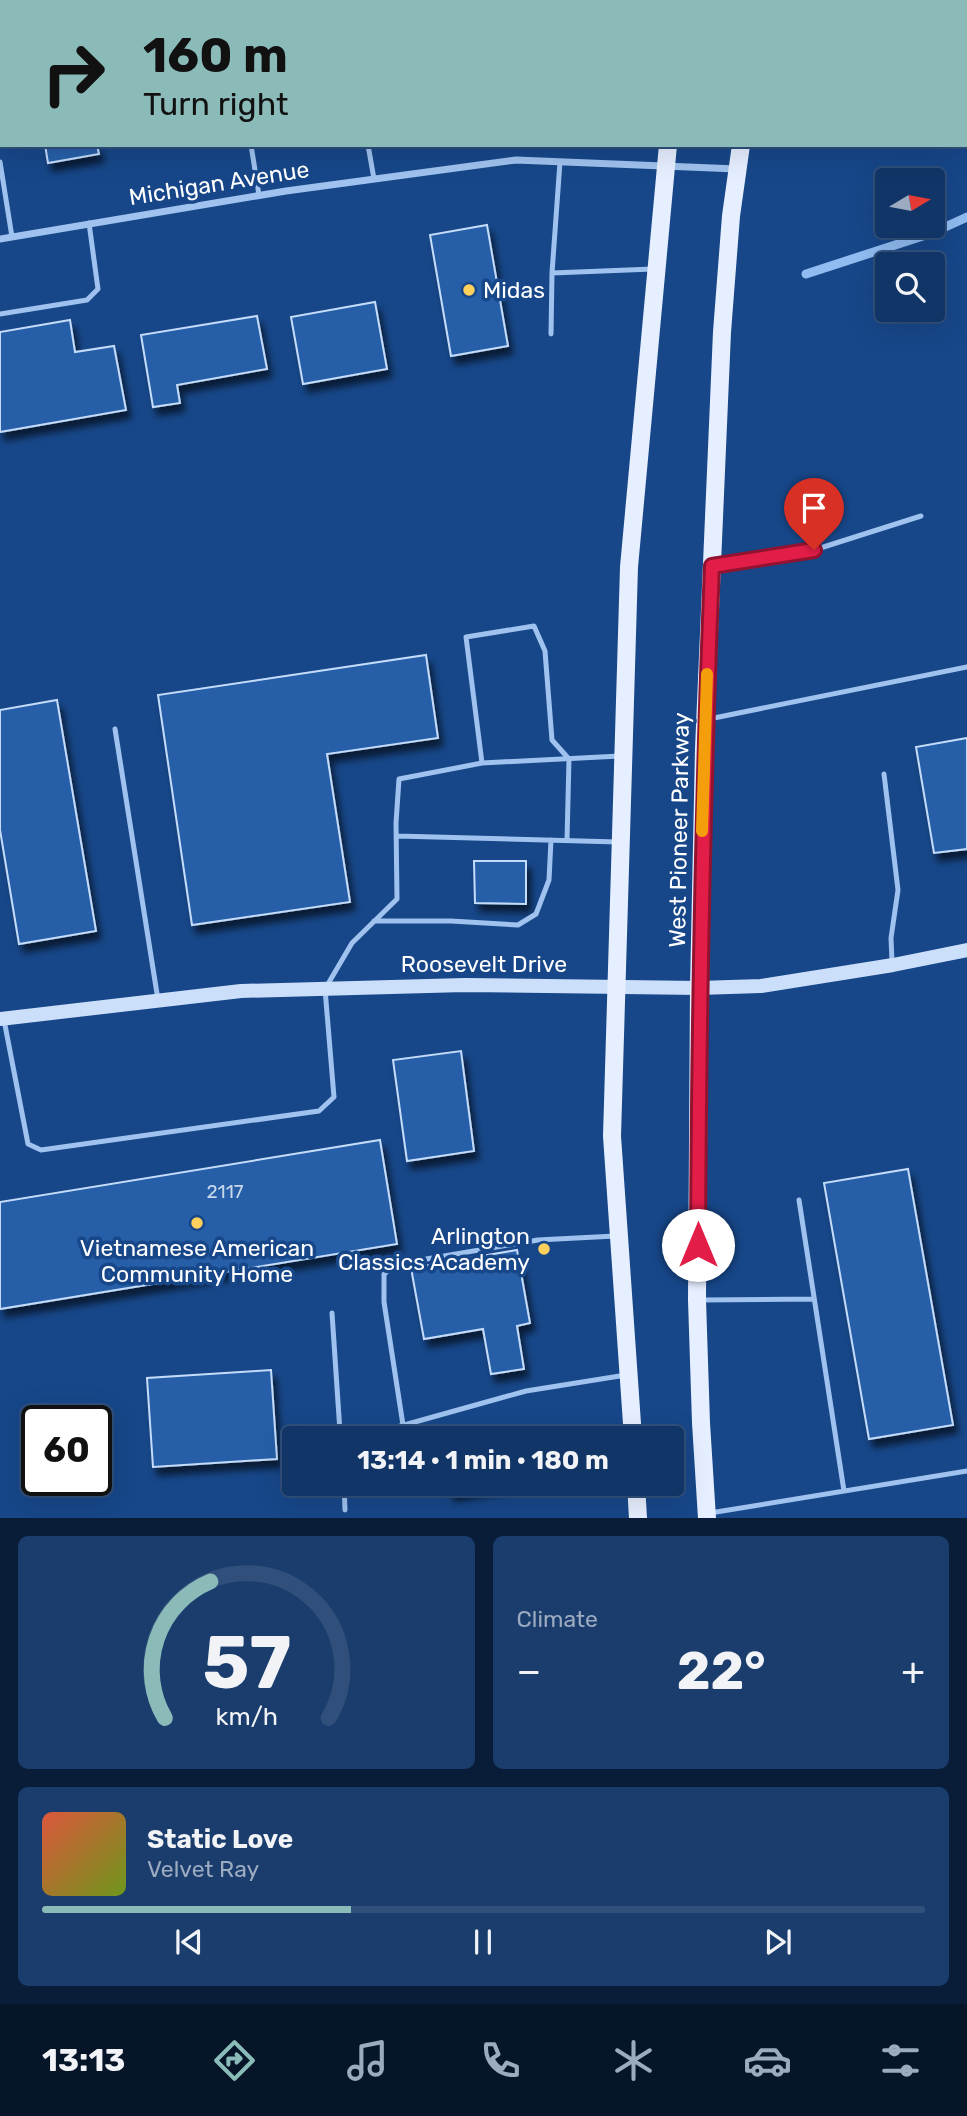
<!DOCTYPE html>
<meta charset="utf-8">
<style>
:root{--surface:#113567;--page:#1a3d6d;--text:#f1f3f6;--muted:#9cabc0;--line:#30507b;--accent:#8bbbb9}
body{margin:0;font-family:Rubik,sans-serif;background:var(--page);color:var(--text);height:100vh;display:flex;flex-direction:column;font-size:26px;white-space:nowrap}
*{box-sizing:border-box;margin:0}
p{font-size:23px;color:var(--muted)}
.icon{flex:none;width:38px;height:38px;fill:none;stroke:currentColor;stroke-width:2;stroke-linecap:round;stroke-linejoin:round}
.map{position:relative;height:1518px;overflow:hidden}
.details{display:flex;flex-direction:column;gap:18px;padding:18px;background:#091d39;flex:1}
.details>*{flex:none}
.banner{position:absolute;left:0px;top:0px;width:968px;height:147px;box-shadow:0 7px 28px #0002,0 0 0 2px var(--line);background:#8bbbb9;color:#111;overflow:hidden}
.needle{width:46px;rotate:80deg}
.fabs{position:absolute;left:875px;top:168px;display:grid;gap:14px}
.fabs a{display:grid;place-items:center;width:70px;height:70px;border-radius:7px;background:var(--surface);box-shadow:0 7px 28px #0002,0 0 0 2px var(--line);font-size:35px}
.speed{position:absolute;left:21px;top:1405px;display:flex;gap:14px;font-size:35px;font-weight:700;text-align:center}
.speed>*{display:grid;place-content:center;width:91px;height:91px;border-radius:50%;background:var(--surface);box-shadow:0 7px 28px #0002,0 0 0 2px var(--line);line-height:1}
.speed .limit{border:4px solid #111;border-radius:10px;background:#fff;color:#111}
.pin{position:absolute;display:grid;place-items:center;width:60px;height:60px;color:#fff;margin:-72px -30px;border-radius:50% 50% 50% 0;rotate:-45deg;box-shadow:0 0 7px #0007}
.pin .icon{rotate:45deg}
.me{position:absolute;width:77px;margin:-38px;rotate:0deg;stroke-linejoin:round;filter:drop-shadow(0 0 5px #0008)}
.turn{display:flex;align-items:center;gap:24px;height:147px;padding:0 28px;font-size:32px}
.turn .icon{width:91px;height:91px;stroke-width:2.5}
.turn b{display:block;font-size:49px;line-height:60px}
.big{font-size:52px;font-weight:700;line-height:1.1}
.details .tile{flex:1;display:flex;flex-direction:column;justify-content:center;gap:10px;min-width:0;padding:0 24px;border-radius:10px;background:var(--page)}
.details .dial{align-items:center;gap:0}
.dial svg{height:182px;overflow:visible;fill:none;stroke:var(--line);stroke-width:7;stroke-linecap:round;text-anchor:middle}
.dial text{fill:var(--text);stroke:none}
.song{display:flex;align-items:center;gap:21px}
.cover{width:84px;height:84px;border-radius:10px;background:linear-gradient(135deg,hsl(10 70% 55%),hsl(80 70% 35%))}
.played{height:7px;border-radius:4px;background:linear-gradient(90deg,var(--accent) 35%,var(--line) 35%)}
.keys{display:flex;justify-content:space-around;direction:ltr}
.heat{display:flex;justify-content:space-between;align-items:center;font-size:38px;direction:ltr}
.details .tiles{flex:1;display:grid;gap:18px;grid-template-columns:1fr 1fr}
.tile:last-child{grid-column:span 2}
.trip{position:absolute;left:282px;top:1426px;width:402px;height:70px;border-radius:7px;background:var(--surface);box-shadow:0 7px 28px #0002,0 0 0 2px var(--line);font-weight:700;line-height:70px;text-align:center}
.tab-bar{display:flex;height:112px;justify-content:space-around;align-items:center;background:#071529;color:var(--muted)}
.tab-bar .icon{width:49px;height:49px}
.tab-bar .active{color:var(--accent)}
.tab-bar b{font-size:32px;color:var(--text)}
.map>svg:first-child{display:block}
</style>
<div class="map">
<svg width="967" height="1518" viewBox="0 0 967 1518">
<defs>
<filter id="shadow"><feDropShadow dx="4.5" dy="8" stdDeviation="3.5" flood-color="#0009"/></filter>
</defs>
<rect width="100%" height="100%" fill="#174789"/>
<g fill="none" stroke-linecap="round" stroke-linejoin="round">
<path stroke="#91bcf1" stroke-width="9" d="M806 274 932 233 967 217"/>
</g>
<path fill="#255ea8" stroke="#c4dcfa" stroke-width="2" filter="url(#shadow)" d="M370 0H513V2H370Z
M45 145H97L99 154 48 163Z
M487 225 508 346 451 356 430 235Z
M375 302 387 369 303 384 291 317Z
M257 316 267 369 177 385 180 403 153 407 141 335Z
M70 320 75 352 114 346 126 410 0 432V332Z
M426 655 438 738 327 754 350 902 192 925 158 695Z
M57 700 96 931 19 944 0 830V710Z
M967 738V849L934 853 916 747Z
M474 861H526V904L475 903Z
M461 1051 474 1151 407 1161 393 1060Z
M380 1140 397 1244 0 1309V1202Z
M908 1169 953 1425 869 1439 824 1183Z
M517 1250 530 1323 517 1326 524 1369 491 1374 483 1329 424 1339 411 1268Z
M271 1370 277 1459 153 1467 147 1378Z
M449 1484H502L450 1493Z"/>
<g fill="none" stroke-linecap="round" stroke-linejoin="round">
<path stroke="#9fc2ee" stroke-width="5" d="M226 0 227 2
M343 0V2
M565 0V2
M966 23H967
M251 145 259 195
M368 145 374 179
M0 162 12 237
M552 273 560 162
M0 314 87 300 98 289 89 223
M551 334 552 273 653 269
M715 565 814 550 921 516
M709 719 967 667
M115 729 158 1000
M482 763 466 637 534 626 545 651 552 740 569 759 567 840
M884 774 898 890 891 938 892 962
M397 836 618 842
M374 921H451L518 925 536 914 549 880 551 840
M4 1020 28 1144 41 1150 319 1111 334 1097 325 989 352 943 397 899 396 823 399 779 482 763 620 756
M799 1200 844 1491
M700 1300 814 1299
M332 1313 340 1432 397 1427 526 1391 626 1375
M403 1425 384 1302V1274L397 1264 538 1240 615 1236
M344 1484 345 1510
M710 1513 967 1471"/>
<path stroke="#9fc2ee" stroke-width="7" d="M0 239 286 191 516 160 737 169"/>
<path stroke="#ccdffa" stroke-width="14" d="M0 1019 241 991 465 985 699 988 761 986 893 965 967 950"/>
<path stroke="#e6efff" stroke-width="18" d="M687 2 688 0
M761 2 762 0
M633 1438 612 1136 629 567 668 145
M636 1484 638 1518
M707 1518 701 1423 697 1300 699 988 704 749 722 332 731 216 741 145"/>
</g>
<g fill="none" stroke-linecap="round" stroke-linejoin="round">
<defs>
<path id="route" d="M698 1245C699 1018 703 792 712 566L814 550"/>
</defs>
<use href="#route" stroke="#92132f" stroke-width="18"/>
<use href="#route" stroke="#e11d48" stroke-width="12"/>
<path stroke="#f59e0b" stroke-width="12" d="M702 831 707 674"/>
</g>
<g fill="#ffd15c" stroke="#174789" stroke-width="2.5">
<circle cx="469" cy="290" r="7"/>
<circle cx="197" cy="1223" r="7"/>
<circle cx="544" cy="1249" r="7"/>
</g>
<g text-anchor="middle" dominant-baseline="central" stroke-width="7" stroke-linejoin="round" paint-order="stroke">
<g font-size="19" fill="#c8d7e9">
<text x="225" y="1191">2117</text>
</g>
<g font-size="23" fill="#fff" stroke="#174789">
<text transform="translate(219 183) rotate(-9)">Michigan Avenue</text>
<text transform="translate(679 830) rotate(-89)">West Pioneer Parkway</text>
<text x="484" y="964">Roosevelt Drive</text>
</g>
<g font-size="23" fill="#fff" stroke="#174789" text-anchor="start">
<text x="483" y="290">Midas</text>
<text x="530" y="1236" text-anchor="end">Arlington<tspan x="530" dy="26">Classics Academy</tspan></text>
<text x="197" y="1248" text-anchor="middle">Vietnamese American<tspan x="197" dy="26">Community Home</tspan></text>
</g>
</g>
</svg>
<div class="fabs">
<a><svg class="needle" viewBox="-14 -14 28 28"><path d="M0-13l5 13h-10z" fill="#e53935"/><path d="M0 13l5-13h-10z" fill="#9cabc0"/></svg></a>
<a><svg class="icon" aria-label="search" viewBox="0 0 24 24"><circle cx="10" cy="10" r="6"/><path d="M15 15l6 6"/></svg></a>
</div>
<div class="speed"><div class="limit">60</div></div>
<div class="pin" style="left:814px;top:550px;background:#d93025"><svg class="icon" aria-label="arrive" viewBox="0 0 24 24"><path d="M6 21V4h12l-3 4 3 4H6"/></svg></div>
<svg class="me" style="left:698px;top:1245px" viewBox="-20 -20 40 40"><circle r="19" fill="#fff"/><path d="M0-13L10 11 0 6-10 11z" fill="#e11d48"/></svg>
<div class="trip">13:14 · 1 min · 180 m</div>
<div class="banner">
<div class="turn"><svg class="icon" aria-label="right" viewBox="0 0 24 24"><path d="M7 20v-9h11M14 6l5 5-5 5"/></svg><div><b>160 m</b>Turn right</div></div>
</div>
</div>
<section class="details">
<div class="tiles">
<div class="tile dial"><svg viewBox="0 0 100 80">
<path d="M14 69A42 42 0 1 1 86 69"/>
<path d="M14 69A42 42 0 0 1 34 9" stroke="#8bbbb9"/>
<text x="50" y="56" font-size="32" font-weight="700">57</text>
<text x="50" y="72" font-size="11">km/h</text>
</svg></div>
<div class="tile"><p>Climate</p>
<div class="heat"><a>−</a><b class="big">22°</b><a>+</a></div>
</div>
<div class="tile">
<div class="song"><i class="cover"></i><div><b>Static Love</b><p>Velvet Ray</p></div></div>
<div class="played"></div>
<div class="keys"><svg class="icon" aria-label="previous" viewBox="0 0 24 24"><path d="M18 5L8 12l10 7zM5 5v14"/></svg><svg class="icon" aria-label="pause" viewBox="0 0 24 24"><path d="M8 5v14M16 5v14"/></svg><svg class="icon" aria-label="next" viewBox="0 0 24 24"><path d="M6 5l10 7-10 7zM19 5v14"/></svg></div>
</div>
</div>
</section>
<nav class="tab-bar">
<b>13:13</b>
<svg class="icon active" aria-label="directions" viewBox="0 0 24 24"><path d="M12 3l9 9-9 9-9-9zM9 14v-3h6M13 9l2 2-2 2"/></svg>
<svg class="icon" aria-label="music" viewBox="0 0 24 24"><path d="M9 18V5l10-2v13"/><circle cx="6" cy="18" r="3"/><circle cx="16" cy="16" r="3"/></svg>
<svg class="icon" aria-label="phone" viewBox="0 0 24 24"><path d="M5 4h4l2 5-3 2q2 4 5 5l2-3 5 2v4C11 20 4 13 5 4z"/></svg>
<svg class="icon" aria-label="climate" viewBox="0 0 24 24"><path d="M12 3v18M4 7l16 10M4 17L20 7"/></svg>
<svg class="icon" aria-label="car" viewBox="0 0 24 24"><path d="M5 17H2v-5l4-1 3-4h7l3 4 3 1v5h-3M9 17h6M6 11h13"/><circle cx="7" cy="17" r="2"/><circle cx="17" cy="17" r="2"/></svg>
<svg class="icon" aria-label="filters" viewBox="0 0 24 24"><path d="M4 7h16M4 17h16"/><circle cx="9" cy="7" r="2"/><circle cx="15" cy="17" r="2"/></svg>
</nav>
